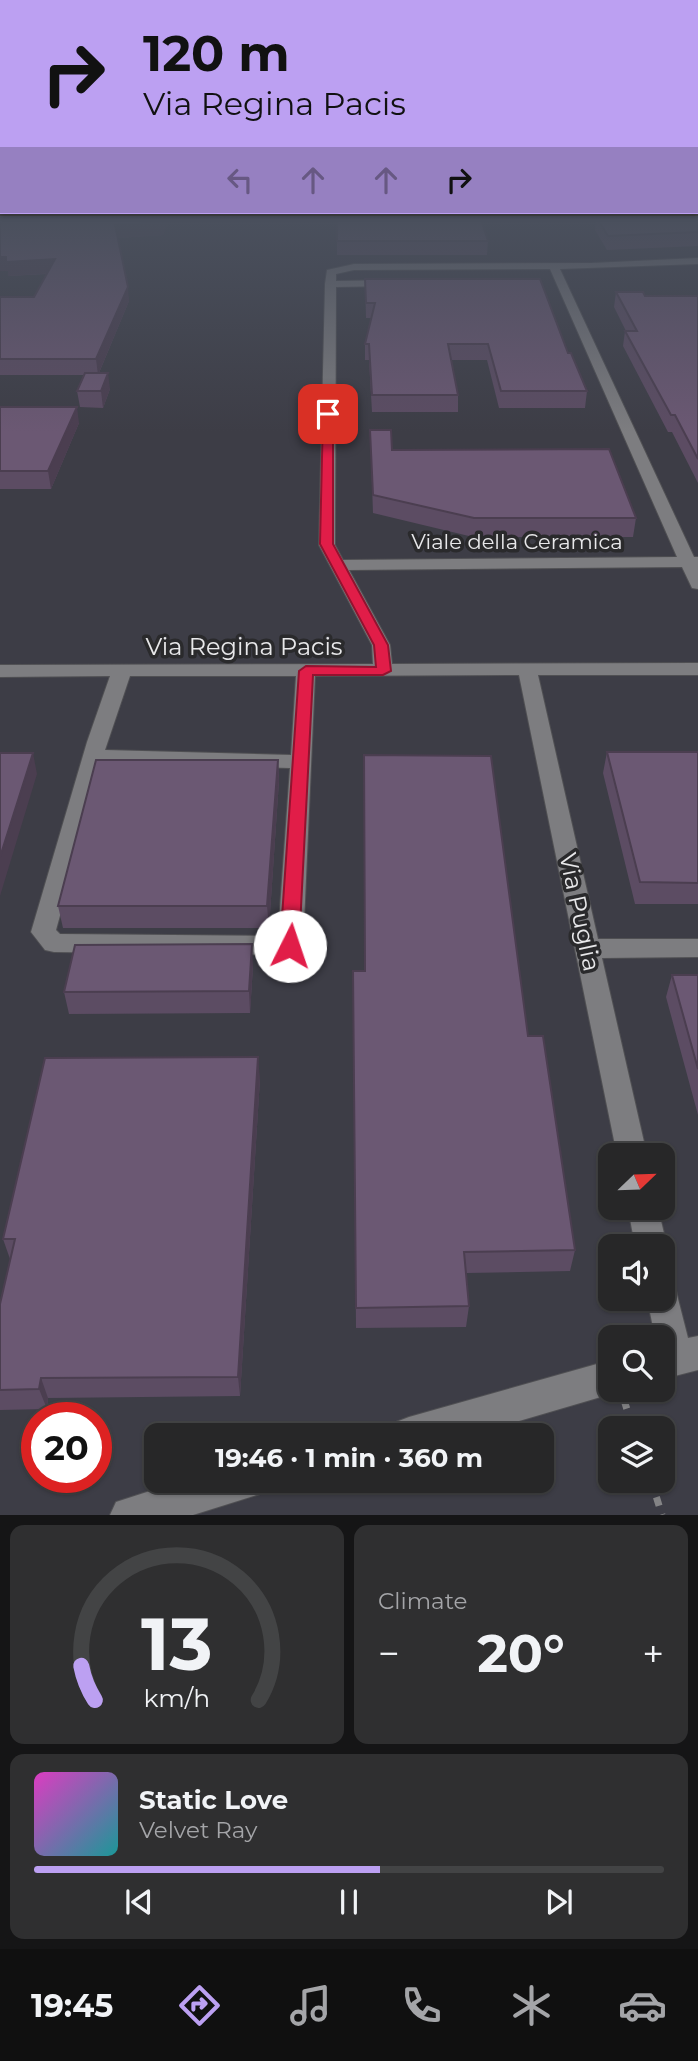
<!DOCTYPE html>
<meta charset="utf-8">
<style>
:root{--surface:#272728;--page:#2f2f30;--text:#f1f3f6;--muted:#a4a5a8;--line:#434445;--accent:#bca0f2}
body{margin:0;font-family:Montserrat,sans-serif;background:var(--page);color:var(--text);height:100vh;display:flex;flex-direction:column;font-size:26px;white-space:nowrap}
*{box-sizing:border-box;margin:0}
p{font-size:23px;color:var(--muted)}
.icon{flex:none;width:38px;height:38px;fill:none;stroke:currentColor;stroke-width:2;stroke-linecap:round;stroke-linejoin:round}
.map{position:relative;height:1515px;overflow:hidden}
.panel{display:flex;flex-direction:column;gap:10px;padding:10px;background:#151516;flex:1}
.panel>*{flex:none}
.banner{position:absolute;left:0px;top:0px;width:698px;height:214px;box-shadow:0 2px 5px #0004,0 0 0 2px var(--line);background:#bca0f2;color:#111;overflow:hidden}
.needle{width:46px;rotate:67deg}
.controls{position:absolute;left:598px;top:1143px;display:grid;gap:14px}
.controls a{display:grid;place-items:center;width:77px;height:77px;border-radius:14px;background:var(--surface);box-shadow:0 2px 5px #0004,0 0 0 2px var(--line);font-size:35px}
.speed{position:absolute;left:21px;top:1402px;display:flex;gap:14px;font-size:35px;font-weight:700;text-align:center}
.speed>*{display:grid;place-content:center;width:91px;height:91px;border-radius:50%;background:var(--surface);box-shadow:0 2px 5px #0004,0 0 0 2px var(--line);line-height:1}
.speed .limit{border:10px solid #d22;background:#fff;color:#111}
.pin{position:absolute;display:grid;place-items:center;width:60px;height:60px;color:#fff;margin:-30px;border-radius:14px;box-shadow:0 4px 10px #0006}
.me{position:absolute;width:77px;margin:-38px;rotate:4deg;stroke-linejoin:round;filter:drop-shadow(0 0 5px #0008)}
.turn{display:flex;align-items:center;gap:24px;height:147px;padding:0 28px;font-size:32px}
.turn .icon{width:91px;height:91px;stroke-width:2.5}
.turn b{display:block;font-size:49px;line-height:60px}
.lanes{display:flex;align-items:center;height:66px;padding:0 28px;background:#0003;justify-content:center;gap:35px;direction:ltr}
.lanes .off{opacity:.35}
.big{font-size:52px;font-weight:700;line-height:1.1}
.panel .widget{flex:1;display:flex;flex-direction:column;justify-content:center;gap:10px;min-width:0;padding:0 24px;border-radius:14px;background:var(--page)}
.panel .dial{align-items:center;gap:0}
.dial svg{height:182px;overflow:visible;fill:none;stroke:var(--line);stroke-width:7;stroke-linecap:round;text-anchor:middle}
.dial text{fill:var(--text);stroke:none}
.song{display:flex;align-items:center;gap:21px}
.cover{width:84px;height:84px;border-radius:10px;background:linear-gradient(135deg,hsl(310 70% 55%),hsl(180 70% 35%))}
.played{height:7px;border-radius:4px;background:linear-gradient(90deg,var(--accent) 55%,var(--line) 55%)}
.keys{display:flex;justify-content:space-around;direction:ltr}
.heat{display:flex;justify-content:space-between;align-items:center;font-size:38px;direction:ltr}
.panel .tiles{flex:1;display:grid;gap:10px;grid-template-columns:1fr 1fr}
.widget:last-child{grid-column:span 2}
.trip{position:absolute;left:144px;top:1423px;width:410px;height:70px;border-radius:14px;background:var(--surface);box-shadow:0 2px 5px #0004,0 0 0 2px var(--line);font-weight:700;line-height:70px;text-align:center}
.dock{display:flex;height:112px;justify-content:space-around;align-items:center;background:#101010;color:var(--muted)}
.dock .icon{width:49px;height:49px}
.dock .current{color:var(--accent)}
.dock b{font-size:32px;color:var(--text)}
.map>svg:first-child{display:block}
</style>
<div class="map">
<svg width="698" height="1515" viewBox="0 0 698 1515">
<rect width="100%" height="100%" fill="#343436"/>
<path fill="#3d3d46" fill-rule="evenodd" d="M0 220H698V1515H0ZM611 1155H663V1208H611ZM611 1246H663V1298H611ZM611 1337H663V1390H611ZM37 1418H96V1477H37ZM611 1428H663V1480H611ZM156 1435H541V1480H156Z"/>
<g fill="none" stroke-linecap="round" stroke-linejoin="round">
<defs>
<path id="minor" d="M698 258V264L560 269 694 557H698V589L692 588 682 567 349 570 390 645 392 664 698 663V675H538L598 939H698V957L602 958 647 1155H617L519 675 315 676 303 946 299 953 290 955 54 952 45 950 31 932 87 742 110 676 0 677V665L373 664 372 645 319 545 325 284 327 270 354 264 592 263ZM550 269 677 557 343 560 335 545 336 287 394 286 399 283 394 280 336 281V274L354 270ZM130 676H296L291 755 105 750ZM102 763 290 768 278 936 60 934 56 930Z
M628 1208H658L667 1246 663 1254V1246H635Z
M663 1282 675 1287 688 1338 698 1336V1370L663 1379V1337H655L647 1298H663Z
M611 1360V1390H622L611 1394 471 1435H391L396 1422 409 1417Z
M184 1480H268L263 1493 193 1515H110L116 1502Z"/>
</defs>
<use href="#minor" stroke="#505053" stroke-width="2"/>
<path stroke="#848486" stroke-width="7" stroke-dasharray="9 9" stroke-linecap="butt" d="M624 1400 633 1428
M651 1480 662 1515"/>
<use href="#minor" fill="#7d7d80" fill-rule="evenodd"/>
</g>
<path fill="#5c4c63" d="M0 220H169L163 235 118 238 129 301 99 373 110 389 103 408 80 407 77 391 84 375H0V297H34L47 274 8 276V271H0Z
M337 220 488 241 487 255H337Z
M596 220H698V246L607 250 595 230Z
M365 279 568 353 587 391 585 408H499L487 360H451L458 395V412H372L369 360H365V344L371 318H366Z
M616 292 645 296H698V483L672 432H668L623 346 625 331H626L614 307Z
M0 407 79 423 51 489H0Z
M370 430 392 450 636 518 633 537H473L373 513Z
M607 752H698V904H635L603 773Z
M278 760 279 781 269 928H63L58 906Z
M253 966 250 1013 69 1014 64 992Z
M353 971H365L528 1036 575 1250 570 1271 466 1273 469 1306 466 1327 356 1328Z
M672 975H698V1115L666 997Z
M260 1079 240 1396 48 1398 47 1409 0 1410V1304L10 1259 3 1239Z"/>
<path fill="#4b3e50" d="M162 220H169L163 235 117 238 115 225Z
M0 257 55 259 57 273 8 276V271H0Z
M128 287 129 301 98 375 96 359Z
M108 373 110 389 103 408 101 391Z
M77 407 79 423 51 489 48 471Z
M33 753 37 774 0 896V857Z
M278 760 279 781 269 928 267 906Z
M252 944 253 966 250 1013 249 991Z
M258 1057 260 1079 240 1396 238 1377Z
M41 1378 48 1398 47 1409 39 1389Z"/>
<path fill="#6b5873" stroke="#4b3e50" stroke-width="2" d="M0 220H162L161 222 115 225 128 287 96 359H0V297H34L55 259 6 262V257H0Z
M337 220H481L488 241H337Z
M598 220H698V232L608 236Z
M365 279H540L568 353H571L587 391H501L488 344H448L458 395H372L369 344H365L375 303H366Z
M616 292H643L645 296H698V459L675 415H671L625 331H637Z
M85 373H108L101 391H77Z
M0 407H77L48 471H0Z
M370 430H391L392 450 609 449 636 518H474L373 495Z
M607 752H698V883L640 882Z
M0 753H33L0 857Z
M364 755 491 756 528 1036H543L575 1250 464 1252 469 1306 356 1308 353 971H365Z
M96 760H278L267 906H58Z
M252 944 249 991 64 992 75 945Z
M672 975H698V1069Z
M258 1057 238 1377 41 1378 39 1389 0 1390V1304L15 1239H3L45 1058Z"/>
<linearGradient id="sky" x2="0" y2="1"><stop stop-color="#1d1d1e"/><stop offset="0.51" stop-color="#4a505d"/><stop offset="1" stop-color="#4a505d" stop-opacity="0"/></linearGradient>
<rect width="698" height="432" fill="url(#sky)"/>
<path fill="#e11d48" stroke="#92132f" stroke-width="2" d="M328 411 333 414V544L388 645 391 671 383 675H313L299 946 297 951H283L280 946 299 671 306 666 376 667 374 645 320 544 323 414Z"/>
<g text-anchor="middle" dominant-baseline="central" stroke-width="7" stroke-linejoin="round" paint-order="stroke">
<g font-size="21" fill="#e8e8ea" stroke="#2a2a2c">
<text x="517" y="541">Viale della Ceramica</text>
</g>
<g font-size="24" fill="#e8e8ea" stroke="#2a2a2c">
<text x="244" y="646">Via Regina Pacis</text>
<text transform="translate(580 912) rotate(78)">Via Puglia</text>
</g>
</g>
</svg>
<div class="controls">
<a><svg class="needle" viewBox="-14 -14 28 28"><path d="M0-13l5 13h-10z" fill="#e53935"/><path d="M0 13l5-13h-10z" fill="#a4a5a8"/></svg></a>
<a><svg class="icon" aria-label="sound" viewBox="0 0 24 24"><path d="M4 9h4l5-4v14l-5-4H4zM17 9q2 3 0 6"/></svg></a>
<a><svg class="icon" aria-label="search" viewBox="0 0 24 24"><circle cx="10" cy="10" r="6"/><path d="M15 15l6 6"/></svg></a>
<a><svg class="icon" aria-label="layers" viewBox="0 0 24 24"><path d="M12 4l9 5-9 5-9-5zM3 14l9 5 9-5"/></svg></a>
</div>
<div class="speed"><div class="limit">20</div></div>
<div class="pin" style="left:328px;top:414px;background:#d93025"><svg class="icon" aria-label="arrive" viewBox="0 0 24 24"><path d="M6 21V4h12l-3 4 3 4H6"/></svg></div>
<svg class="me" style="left:290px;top:946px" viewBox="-20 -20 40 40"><circle r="19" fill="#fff"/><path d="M0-13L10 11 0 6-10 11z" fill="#e11d48"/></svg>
<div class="trip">19:46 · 1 min · 360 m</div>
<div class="banner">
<div class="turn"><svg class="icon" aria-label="right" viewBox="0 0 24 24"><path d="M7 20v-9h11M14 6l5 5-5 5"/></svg><div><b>120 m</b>Via Regina Pacis</div></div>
<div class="lanes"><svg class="icon off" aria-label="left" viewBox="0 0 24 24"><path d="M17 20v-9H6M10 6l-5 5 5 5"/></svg><svg class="icon off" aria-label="ahead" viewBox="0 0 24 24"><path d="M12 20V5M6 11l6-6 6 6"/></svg><svg class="icon off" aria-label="ahead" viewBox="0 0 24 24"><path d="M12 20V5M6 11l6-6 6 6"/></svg><svg class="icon" aria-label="right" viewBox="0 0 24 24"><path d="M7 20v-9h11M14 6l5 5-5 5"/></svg></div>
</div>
</div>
<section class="panel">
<div class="tiles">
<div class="widget dial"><svg viewBox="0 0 100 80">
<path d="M14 69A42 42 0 1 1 86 69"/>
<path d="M14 69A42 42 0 0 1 8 54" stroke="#bca0f2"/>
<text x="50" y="56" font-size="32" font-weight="700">13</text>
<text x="50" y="72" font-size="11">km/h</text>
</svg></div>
<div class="widget"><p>Climate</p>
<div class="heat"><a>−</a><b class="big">20°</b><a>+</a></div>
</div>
<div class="widget">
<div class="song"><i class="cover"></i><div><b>Static Love</b><p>Velvet Ray</p></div></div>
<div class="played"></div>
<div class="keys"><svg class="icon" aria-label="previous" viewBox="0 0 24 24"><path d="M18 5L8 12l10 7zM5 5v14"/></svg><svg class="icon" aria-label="pause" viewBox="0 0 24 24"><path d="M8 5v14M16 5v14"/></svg><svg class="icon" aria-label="next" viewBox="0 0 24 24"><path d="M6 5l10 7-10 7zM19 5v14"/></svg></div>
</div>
</div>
</section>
<nav class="dock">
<b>19:45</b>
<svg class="icon current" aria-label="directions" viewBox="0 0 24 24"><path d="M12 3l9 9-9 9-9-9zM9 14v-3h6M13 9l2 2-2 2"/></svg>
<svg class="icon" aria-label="music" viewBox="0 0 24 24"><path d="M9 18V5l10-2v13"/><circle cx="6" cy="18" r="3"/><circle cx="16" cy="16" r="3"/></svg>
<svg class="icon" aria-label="phone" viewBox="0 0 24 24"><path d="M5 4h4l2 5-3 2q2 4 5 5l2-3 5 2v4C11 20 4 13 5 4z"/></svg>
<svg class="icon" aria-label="climate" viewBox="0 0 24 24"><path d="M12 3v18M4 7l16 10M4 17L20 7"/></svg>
<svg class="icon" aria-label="car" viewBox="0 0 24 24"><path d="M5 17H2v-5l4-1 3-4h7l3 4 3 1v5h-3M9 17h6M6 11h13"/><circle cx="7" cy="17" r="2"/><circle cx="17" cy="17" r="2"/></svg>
</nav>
